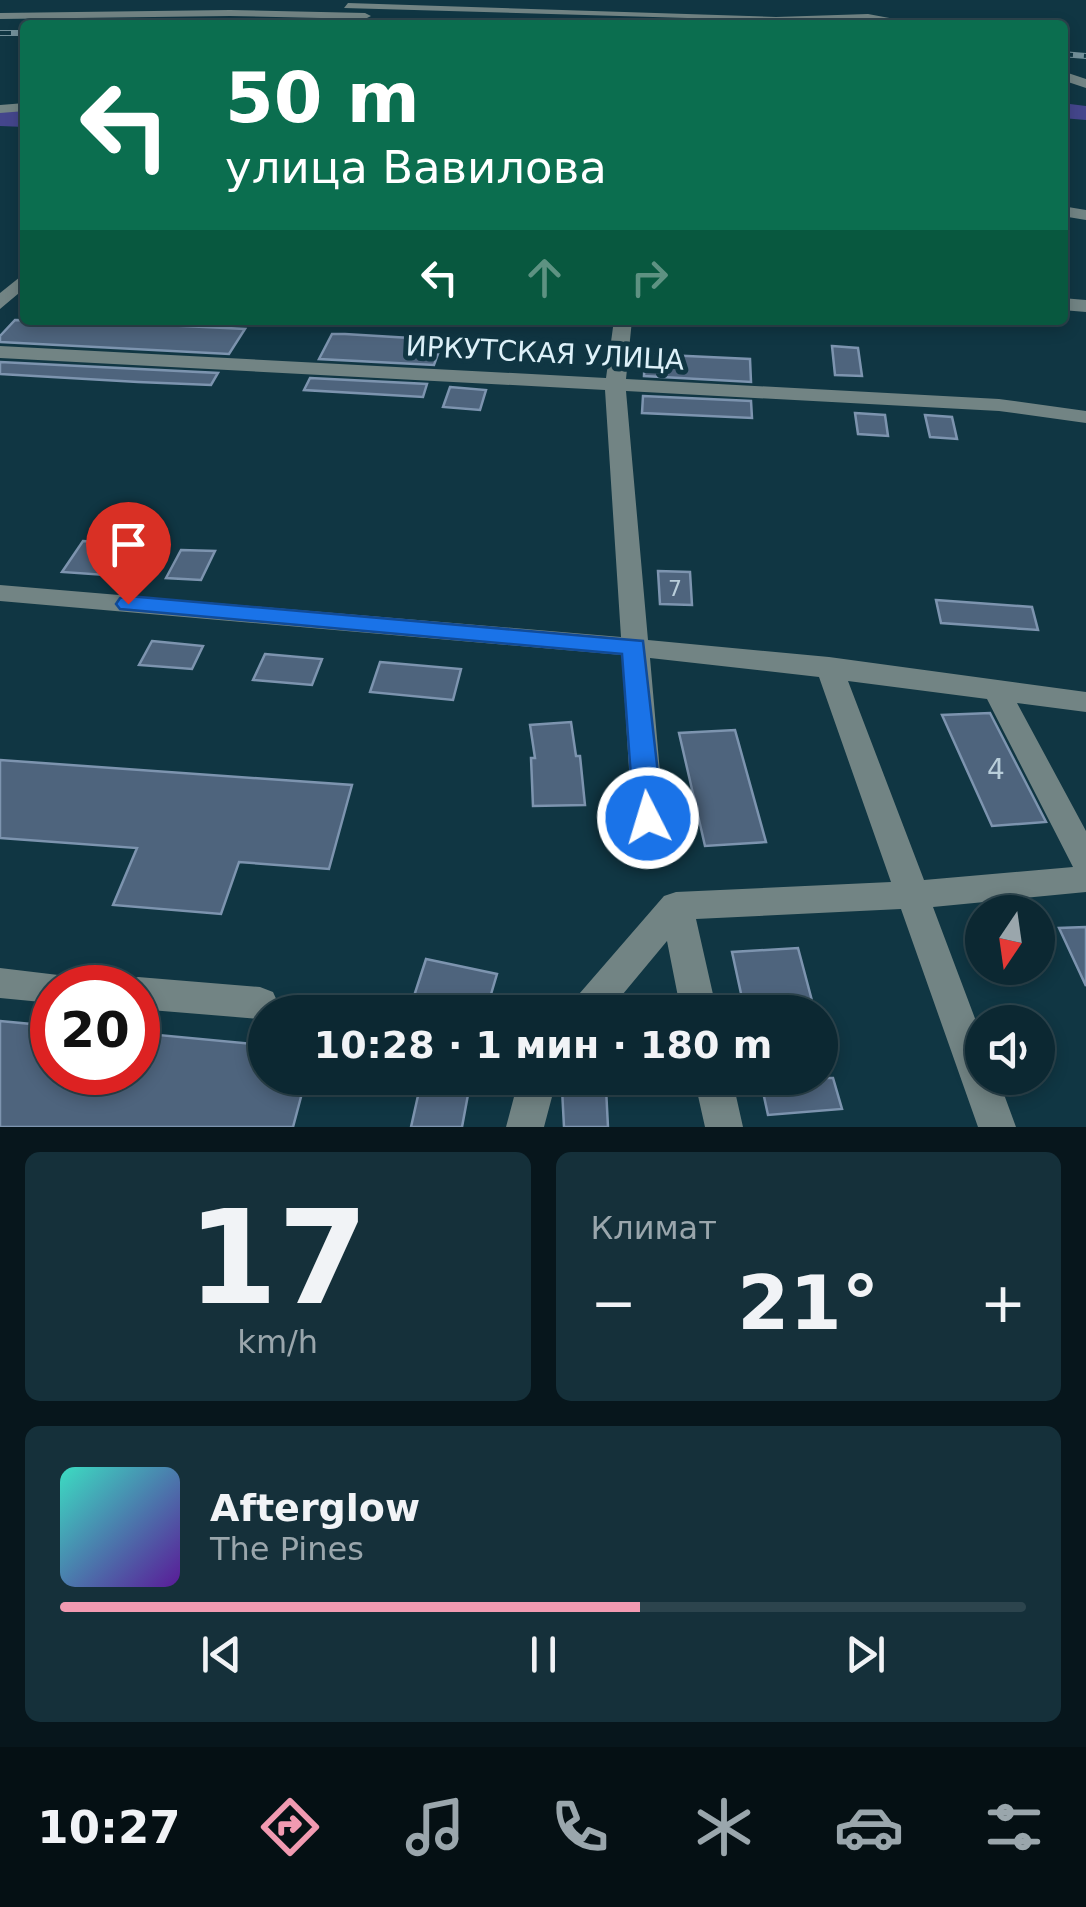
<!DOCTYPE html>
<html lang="ru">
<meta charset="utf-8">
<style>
:root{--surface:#0c2832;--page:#15303a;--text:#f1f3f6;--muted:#9aa6ac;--line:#2c444d;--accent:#f19ab1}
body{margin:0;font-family:"DejaVu Sans",sans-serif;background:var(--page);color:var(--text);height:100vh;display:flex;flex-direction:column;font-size:38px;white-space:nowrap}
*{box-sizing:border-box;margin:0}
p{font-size:32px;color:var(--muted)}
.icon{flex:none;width:55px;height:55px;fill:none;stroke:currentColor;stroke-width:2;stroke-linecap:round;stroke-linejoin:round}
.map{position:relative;height:1127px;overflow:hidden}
.sheet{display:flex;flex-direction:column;gap:25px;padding:25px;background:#07161c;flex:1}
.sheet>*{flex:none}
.hud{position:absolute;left:20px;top:20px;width:1048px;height:305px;border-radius:10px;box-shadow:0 5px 15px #0003,0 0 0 2px var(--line);background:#0b6e4f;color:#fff;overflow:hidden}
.needle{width:65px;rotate:193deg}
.tools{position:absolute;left:965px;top:895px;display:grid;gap:20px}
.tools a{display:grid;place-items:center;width:90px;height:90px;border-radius:50%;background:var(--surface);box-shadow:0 5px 15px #0003,0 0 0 2px var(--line);font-size:50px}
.speed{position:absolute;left:30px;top:965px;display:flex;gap:20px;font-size:50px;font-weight:700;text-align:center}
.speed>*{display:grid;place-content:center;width:130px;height:130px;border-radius:50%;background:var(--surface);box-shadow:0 5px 15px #0003,0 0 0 2px var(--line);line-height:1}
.speed .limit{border:15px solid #d22;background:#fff;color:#111}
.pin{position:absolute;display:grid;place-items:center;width:85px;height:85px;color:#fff;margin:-102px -42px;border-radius:50% 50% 50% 0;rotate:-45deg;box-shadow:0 0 10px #0007}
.pin .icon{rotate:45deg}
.me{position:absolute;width:110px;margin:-55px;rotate:355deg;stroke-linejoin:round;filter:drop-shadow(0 0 8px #0008)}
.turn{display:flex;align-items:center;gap:35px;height:210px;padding:0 40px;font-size:45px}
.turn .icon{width:130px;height:130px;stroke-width:2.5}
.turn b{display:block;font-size:70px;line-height:85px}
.lanes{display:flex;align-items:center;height:95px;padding:0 40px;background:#0003;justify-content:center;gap:50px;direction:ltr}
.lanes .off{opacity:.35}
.big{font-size:75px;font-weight:600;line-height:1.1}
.sheet .widget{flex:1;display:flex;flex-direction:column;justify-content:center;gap:15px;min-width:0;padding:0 35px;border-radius:15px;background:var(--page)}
.sheet .dial{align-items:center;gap:0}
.dial b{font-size:130px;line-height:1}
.song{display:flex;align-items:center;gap:30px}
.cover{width:120px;height:120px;border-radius:15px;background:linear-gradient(135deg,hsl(170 70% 55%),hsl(270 70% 35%))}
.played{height:10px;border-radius:5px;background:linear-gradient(90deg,var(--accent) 60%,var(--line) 60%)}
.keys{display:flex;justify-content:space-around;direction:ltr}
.heat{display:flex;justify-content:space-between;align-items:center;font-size:55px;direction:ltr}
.sheet .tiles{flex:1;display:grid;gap:25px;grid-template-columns:1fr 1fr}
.widget:last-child{grid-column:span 2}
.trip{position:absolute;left:248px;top:995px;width:590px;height:100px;border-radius:50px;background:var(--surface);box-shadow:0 5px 15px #0003,0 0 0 2px var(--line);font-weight:600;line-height:100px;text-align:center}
.tabs{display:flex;height:160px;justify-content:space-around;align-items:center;background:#051014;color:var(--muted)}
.tabs .icon{width:70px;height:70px}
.tabs .active{color:var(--accent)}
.tabs b{font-size:45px;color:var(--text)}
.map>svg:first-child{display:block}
</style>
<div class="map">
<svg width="1086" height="1127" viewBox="0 0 1086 1127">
<rect width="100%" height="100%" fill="#103643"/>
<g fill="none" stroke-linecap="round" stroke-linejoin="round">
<path fill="#44468c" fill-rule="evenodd" d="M1062 103 1086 106V120L1062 118Z
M0 110 25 111V127L0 126Z"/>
</g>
<path fill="#4e647d" stroke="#7d94af" stroke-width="2.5" d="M15 320 82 321 245 329 229 354 0 342V336Z
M332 334H345L443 340 434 365 319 359Z
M832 346 858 348 862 376 835 375Z
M645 354 750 359 751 382 644 376Z
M0 362 218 373 211 385 138 382 0 374Z
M310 378 427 384 423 397 304 390Z
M450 387 486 390 480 410 443 407Z
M643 396 751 401 752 418 642 413Z
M855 413 885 415 888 436 858 434Z
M925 415 952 417 957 439 930 437Z
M83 541 139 545 120 576 62 572Z
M181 550 215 551 201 580 166 578Z
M658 571 690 572 692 605 660 604Z
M936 600 1032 607 1038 630 941 623Z
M152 641 203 646 192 669 139 665Z
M265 654 322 659 312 685 253 680Z
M380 662 461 669 453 700 370 692Z
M990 713 1046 822 992 826 942 715Z
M571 722 576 756H580L585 805 533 806 531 758H535L530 725Z
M735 730 766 842 705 846 679 733Z
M0 760 352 785 329 869 239 862 221 914 113 905 137 848 0 838Z
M1086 927V986L1059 928Z
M798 948 815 1012H745L732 952Z
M426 959 497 974 486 1011 414 996Z
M0 1021 52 1026V1072H138V1033L265 1045V1078H306L293 1127H0Z
M422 1078 470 1084 462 1127H411Z
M760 1078H833L842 1109 768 1115Z
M606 1088 608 1127H564L562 1089Z"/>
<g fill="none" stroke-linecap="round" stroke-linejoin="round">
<path fill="#728484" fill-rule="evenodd" d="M348 3 776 17 868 14 927 25 344 8Z
M230 10 365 13 371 16 365 19 230 16 0 19V13Z
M1062 71 1086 79V88L1062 80Z
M25 103V111L0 113V105Z
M1062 206 1086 210V220L1062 216Z
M25 273V288L0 309V293Z
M1062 298 1086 300V312L1062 310Z
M614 320H632L626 379 999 399 1086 411V423L999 411 626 391 648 640 829 657 1086 692V712L1017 703 1086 831V892L933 907 982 1037V1078H998L1016 1127H978L901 909 696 919 717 1012H681L667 941 608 1012H568L573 1001 664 896 676 892 891 882 819 677 650 658 664 818 659 827 648 830 637 827 632 818 622 655 0 601V585L621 637 605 390 0 358V346L606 378ZM848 681 987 699 1073 867 924 880Z
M0 968 75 977 80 988H52V1003L0 998Z
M138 977 260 987 273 992 278 1003 273 1012H265L260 1019 138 1009V988H123L125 982Z
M519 1078H557L544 1127H506Z
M694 1078H732L743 1127H705Z"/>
<defs>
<path id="rail" d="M0 33H25
M1062 54 1086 56"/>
</defs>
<use href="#rail" stroke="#73909a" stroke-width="6"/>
<use href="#rail" stroke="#103643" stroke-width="4" stroke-dasharray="11" stroke-linecap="butt"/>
</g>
<path fill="#1a73e8" stroke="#114b97" stroke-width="2.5" d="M128 596 643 641 663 818 659 825 648 829 638 825 634 818 622 654 120 609 116 604 120 598Z"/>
<g text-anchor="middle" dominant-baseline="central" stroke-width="10" stroke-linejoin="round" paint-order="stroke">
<g font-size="22" fill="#b9ceda">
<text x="675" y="588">7</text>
</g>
<g font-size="28" fill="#ddf1f9" stroke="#103643">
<text transform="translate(545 353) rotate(3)">ИРКУТСКАЯ УЛИЦА</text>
</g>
<g font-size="28" fill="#b9ceda">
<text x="996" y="769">4</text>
</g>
</g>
</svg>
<div class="tools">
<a><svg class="needle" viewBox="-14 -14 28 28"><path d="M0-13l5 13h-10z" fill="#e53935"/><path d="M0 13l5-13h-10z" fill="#9aa6ac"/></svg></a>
<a><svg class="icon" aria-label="sound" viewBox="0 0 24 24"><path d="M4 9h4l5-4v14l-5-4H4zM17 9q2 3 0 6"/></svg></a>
</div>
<div class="speed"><div class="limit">20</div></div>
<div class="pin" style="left:128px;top:604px;background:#d93025"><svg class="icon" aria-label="arrive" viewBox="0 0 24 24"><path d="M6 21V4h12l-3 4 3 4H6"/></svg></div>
<svg class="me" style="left:648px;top:818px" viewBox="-20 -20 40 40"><circle r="17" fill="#1a73e8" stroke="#fff" stroke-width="3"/><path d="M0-11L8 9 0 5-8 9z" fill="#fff"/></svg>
<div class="trip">10:28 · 1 мин · 180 m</div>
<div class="hud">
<div class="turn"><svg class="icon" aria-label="left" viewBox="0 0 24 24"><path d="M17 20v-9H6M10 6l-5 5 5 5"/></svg><div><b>50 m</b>улица Вавилова</div></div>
<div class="lanes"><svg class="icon" aria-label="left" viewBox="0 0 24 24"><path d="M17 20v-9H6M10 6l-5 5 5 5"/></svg><svg class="icon off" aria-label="ahead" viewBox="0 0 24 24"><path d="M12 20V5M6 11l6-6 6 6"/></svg><svg class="icon off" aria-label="right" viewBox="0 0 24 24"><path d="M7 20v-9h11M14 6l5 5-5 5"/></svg></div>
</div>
</div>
<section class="sheet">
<div class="tiles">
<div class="widget dial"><b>17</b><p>km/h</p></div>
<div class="widget"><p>Климат</p>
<div class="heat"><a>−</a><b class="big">21°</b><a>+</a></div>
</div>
<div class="widget">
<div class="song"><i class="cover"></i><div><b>Afterglow</b><p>The Pines</p></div></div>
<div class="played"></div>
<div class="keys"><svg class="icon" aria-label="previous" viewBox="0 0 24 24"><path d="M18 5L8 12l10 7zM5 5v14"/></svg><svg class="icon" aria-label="pause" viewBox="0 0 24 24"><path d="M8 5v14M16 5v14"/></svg><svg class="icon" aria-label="next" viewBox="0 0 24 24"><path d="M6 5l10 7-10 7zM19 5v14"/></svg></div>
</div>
</div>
</section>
<nav class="tabs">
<b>10:27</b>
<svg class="icon active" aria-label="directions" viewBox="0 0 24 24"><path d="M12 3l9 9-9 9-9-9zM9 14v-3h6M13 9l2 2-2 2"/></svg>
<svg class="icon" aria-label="music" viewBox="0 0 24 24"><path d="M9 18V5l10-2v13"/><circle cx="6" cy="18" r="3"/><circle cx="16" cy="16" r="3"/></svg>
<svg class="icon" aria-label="phone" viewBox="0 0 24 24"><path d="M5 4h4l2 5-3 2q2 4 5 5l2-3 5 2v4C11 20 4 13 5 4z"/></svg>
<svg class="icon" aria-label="climate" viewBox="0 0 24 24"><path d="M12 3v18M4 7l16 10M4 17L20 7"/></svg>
<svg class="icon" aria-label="car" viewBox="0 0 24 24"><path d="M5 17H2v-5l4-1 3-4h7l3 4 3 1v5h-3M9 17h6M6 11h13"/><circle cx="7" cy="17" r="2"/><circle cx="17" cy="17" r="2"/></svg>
<svg class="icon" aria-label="filters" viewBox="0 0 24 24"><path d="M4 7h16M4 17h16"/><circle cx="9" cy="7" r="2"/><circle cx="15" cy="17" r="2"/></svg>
</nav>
